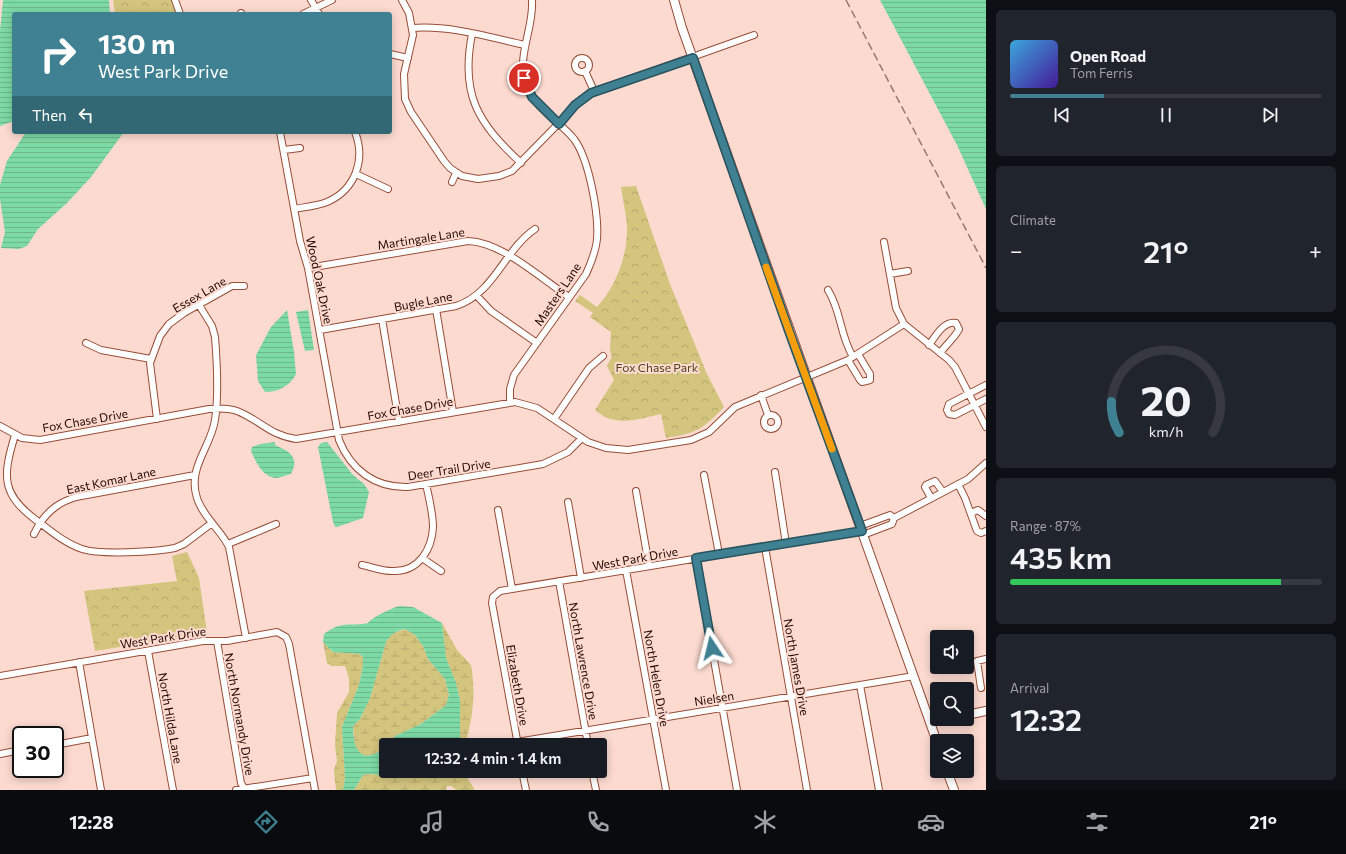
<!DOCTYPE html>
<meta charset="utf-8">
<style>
:root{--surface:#171b24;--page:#20242c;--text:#f1f3f6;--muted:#9ea1a6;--line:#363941;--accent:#3f8192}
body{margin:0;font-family:Commissioner,sans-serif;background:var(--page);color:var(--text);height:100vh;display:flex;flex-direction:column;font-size:15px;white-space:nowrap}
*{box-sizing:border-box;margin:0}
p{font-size:13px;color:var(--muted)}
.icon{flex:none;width:22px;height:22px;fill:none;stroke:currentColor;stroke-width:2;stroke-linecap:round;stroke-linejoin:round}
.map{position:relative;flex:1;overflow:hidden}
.details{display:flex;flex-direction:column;gap:10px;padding:10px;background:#0d0f14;width:360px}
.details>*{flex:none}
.guide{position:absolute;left:12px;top:12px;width:380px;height:122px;border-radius:4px;box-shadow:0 2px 10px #0003;background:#3f8192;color:#fff;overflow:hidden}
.tools{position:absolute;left:930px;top:630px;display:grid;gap:8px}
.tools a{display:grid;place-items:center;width:44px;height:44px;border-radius:4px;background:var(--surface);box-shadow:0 2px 10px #0003;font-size:20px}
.speed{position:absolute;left:12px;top:726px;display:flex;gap:8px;font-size:20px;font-weight:700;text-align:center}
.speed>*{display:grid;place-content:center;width:52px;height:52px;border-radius:50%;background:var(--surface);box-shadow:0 2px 10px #0003;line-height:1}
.speed .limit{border:2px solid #111;border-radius:6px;background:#fff;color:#111}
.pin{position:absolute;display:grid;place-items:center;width:34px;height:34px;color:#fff;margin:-17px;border:2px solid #fff;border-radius:50%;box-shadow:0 1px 4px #0007}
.me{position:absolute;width:44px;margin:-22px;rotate:350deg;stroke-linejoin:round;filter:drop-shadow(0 0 3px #0008)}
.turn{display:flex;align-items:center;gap:14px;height:84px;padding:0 20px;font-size:18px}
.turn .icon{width:52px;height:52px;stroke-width:2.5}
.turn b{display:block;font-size:28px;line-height:34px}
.then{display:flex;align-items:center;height:38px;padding:0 20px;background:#0003;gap:8px;font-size:15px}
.big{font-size:30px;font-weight:600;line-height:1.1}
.details .tile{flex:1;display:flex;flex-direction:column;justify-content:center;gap:6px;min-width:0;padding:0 14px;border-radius:6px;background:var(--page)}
.details .dial{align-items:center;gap:0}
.dial svg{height:104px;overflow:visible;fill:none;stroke:var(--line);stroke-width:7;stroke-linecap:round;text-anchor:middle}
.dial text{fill:var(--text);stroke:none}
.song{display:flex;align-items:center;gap:12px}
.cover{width:48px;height:48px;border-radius:6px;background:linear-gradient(135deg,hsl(200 70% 55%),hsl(260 70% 35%))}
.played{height:4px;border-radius:2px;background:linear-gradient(90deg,var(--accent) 30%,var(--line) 30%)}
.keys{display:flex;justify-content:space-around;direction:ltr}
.heat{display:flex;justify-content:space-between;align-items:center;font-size:22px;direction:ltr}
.charge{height:6px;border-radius:3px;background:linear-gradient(90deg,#34c759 87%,var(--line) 0)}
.trip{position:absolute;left:379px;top:738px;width:228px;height:40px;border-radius:4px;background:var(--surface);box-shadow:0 2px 10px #0003;font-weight:600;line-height:40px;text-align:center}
.menu{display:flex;height:64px;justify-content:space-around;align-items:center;background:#090b0e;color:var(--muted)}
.menu .icon{width:28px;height:28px}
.menu .on{color:var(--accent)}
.menu b{font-size:18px;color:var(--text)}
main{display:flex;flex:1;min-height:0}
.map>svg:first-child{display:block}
</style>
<main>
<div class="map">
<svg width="986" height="790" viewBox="0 0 986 790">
<defs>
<pattern id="wetland-marsh" width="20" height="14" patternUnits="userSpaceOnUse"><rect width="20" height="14" fill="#d3c57e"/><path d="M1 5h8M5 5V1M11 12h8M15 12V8" fill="none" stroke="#b5a86b"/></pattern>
<pattern id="park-crowns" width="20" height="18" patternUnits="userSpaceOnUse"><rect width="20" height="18" fill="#d3c57e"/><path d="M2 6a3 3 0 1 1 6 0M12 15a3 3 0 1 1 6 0" fill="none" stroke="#b5a86b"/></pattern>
<pattern id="water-rules" width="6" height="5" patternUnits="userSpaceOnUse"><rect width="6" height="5" fill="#7dd9a5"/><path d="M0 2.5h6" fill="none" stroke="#6cb98c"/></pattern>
</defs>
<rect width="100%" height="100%" fill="#fcdacf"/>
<path fill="url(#wetland-marsh)" d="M442 623 457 650 471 665C476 692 473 718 465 745H456L460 738V700L456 683 446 658Z
M405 629 415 635 423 646 428 659 445 679 449 695 446 705 421 724 395 736 385 748 373 755 365 756 360 754 355 746 353 726 360 719 370 698 386 642 391 634Z
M323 642 333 652 360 654 363 657V665L359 685 342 727 345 778 343 790H336L334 770 337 761 335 745 337 713 349 692V678L345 666H331L327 663Z
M394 771H463L475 790H456L451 786H447L446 790H354L363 775C377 771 379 780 394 771Z"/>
<path fill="url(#park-crowns)" d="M113 0H171L176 14H115Z
M636 186 670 284 707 374 724 407C702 430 697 433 666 438L661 414C638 419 615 428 595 410L614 380 607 366 612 356 610 351 611 332 590 317 593 313 575 301 580 295 597 307C616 287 628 254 627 227 626 214 623 200 621 187Z
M187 552 199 578 207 633 95 651 84 591 177 581 172 556Z"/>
<path fill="url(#water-rules)" d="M3 0H109L110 14H14V121L0 126V31Z
M880 0H986V209L957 145Z
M26 132H124L91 177 67 203 38 229 27 246 19 249 1 248 5 232 0 199V185L7 161Z
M287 310 294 352 296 374C290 386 278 392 265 392L258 381 256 355 271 327Z
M308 310 314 350 305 351 296 312Z
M275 442V445C289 451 300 457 291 474 286 475 282 477 278 478 263 479 256 462 251 451L252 447 260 444Z
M327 442 353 475 364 484 369 492 363 518 337 527H335L333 522 318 447 321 443Z
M400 606 413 607 442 623 446 658 456 683 460 700V738L456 745H388L395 736 421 724 446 705 449 695 445 679 428 659 423 646 415 635 405 629C396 631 391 634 386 642L370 698 360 719 353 726C353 751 362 766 386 747V771H394C379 780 377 771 363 775L354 790H343L345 778 342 727 359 685 363 665V657L360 654 333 652 323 642 324 634C342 620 349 627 368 623 371 618 393 607 400 606Z"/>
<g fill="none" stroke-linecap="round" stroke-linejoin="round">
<defs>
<path id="minor" d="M175 0 180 14
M311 0 319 14
M402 0 409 13 413 35 404 74 405 99 411 112 444 161 450 168 462 176 478 179 499 176 512 171 559 123 575 105 591 93 754 35
M241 13V14
M303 14 332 0
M412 28C450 25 488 37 525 45
M472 34C460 95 478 123 521 163
M390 54 408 58
M575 65a7 7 0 1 1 14 0a7 7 0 1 1-14 0Z
M585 71 594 91
M280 132 300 241 308 268 339 440C351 470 375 488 408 487L543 464 568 452 582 438
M284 150 300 148
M356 174 388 189
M452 182 456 173
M294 209C305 207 317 206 327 202 355 190 366 160 355 132
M884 242 896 308 904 324 949 360 955 367 986 427
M308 268 468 241C502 242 540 278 569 297
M890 274 908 271
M828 290C842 313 839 333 853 357
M477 296 491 311 537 343
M199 305 212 326 215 337C217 362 219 394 215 420 211 447 187 468 197 498 203 517 221 530 229 547L246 638
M436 309 453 412
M382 319 399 422
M320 330 456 306C494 294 504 250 535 229
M86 343 101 350 151 359
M929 345C935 337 944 320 956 323L959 329C957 335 945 346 940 353
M848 360 860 380 862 382 870 380V374L858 354
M986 385 949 404 947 410 949 414 955 415 986 399
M761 395 768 415
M510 402V389L514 375 586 274C591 263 596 251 597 239 599 214 589 159 574 139 560 122 536 109 527 87 515 57 534 30 532 0
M764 422a7 7 0 1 1 14 0a7 7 0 1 1-14 0Z
M157 419 150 363 160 336 169 324 184 313 232 286H244
M554 419 589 368 603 356
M0 426 22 438 40 440 209 409C219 408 228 408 237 411 260 420 269 435 296 439L515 402 537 408 588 442 606 448 628 450 691 440 709 432 735 407 848 360 904 324
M15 435C2 478 1 495 40 523L34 534
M775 472 786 544
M195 475 76 497C60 502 50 509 40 523 53 533 67 544 82 549 100 555 156 552 175 548L184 544 212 523
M704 475 719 554
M958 484 965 498 977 531 981 533 986 531
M636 491 649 566
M931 498 925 487 926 485 935 481 943 492
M568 502 581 578
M498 510 512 589
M971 513 978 510 986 516
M894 518 968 479 986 463
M860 526 890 515 894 518 892 524 863 535
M228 544 276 524
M765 547 807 790
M422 558 441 571
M696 558 737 790
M362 565C372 567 384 572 395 571 419 571 432 549 433 527 433 513 429 498 426 484
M626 570 666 790
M559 581 588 745
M217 641 241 783 245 790
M148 651 173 790
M79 662 101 790
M0 676 203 641H227L277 632 286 637 289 644 315 790
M860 685 879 790
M981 688 977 661 986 659
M517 742 914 676
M55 745 92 738
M518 745 492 603 493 597 500 591 862 531
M0 754 21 750
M522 771 526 790
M592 771 596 790
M236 790 313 778"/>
<path id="major" d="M674 0 682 28 937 742
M967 715 986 711
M930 721 942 719
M947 771 954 790"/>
</defs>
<use href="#minor" stroke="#974e38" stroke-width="8"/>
<use href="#major" stroke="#974e38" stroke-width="10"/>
<use href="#minor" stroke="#fff" stroke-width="6"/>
<use href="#major" stroke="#fff" stroke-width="8"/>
<path stroke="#96776f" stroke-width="1.5" stroke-dasharray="8 4" stroke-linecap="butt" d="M846 0 986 268"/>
</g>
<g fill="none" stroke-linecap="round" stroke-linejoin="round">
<defs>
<path id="route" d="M524 78 532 97 559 124 575 105 591 93 693 58 790 334 862 531 696 558 712 648"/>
</defs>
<use href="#route" stroke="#29545f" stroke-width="10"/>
<use href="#route" stroke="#3f8192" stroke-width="7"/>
<path stroke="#f59e0b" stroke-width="7" d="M766 267 832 449"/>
</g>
<g text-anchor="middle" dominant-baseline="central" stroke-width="4" stroke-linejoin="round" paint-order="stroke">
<g font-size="12" fill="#220601" stroke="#fcdacf">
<text transform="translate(421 238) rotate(-9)">Martingale Lane</text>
<text transform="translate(320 280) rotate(78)">Wood Oak Drive</text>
<text transform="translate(199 294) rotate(-30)">Essex Lane</text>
<text transform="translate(557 294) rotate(-56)">Masters Lane</text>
<text transform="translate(423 301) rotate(-11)">Bugle Lane</text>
<text transform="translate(410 408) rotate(-10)">Fox Chase Drive</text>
<text transform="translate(85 420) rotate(-10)">Fox Chase Drive</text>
<text transform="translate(449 469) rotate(-9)">Deer Trail Drive</text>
<text transform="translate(111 480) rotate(-12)">East Komar Lane</text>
<text transform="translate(635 558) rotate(-10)">West Park Drive</text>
<text transform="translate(163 637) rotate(-9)">West Park Drive</text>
<text transform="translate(584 661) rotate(80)">North Lawrence Drive</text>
<text transform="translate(797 667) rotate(80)">North James Drive</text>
<text transform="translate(657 678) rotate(80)">North Helen Drive</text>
<text transform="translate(518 685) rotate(80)">Elizabeth Drive</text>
<text transform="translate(714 698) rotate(-9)">Nielsen</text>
<text transform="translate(240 714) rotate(80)">North Normandy Drive</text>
<text transform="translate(171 718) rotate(80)">North Hilda Lane</text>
</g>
<g font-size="12" fill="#4c441c" stroke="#fcdacf">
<text x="657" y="367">Fox Chase Park</text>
</g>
</g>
</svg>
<div class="tools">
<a><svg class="icon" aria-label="sound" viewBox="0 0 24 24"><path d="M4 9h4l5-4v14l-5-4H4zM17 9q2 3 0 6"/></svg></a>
<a><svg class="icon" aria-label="search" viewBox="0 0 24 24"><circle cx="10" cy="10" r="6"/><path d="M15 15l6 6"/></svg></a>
<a><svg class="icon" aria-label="layers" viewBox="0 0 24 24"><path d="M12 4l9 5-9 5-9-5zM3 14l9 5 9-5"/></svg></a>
</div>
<div class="speed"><div class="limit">30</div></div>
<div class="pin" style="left:524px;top:78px;background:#d93025"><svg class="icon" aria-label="arrive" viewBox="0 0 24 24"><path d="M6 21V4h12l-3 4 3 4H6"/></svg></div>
<svg class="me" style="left:712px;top:648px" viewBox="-20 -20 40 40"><path d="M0-17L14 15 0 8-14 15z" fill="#3f8192" stroke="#fff" stroke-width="4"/></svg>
<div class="trip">12:32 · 4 min · 1.4 km</div>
<div class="guide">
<div class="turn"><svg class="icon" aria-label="right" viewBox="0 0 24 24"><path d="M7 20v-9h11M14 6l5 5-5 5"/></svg><div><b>130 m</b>West Park Drive</div></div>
<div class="then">Then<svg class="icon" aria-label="left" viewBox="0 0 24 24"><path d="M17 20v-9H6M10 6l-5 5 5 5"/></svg></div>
</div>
</div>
<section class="details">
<div class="tile">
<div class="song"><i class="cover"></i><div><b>Open Road</b><p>Tom Ferris</p></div></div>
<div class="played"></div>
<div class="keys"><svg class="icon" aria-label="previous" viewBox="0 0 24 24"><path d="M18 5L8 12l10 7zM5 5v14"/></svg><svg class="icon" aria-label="pause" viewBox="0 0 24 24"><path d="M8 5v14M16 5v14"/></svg><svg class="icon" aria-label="next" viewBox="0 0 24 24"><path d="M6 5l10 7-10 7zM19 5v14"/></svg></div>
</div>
<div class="tile"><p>Climate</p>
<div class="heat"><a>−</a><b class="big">21°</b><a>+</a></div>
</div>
<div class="tile dial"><svg viewBox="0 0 100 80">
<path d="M14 69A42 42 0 1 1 86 69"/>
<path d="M14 69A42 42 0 0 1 8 45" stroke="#3f8192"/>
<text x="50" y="56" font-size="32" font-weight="700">20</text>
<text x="50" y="72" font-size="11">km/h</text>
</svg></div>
<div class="tile"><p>Range · 87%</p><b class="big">435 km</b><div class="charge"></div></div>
<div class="tile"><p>Arrival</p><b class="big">12:32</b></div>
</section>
</main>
<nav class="menu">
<b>12:28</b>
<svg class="icon on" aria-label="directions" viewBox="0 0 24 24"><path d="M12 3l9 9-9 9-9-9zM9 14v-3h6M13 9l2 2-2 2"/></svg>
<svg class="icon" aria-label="music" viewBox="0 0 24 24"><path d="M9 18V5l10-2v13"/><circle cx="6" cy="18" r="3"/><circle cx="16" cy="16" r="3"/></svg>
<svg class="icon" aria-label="phone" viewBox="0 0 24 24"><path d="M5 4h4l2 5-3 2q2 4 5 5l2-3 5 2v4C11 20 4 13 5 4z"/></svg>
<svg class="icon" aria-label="climate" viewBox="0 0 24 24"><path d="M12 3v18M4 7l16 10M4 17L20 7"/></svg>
<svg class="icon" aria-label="car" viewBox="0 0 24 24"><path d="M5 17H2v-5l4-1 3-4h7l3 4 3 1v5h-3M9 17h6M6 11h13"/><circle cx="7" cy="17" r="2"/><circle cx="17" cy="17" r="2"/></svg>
<svg class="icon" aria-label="filters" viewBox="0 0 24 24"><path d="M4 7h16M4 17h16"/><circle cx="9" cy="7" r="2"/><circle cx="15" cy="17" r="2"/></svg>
<b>21°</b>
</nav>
